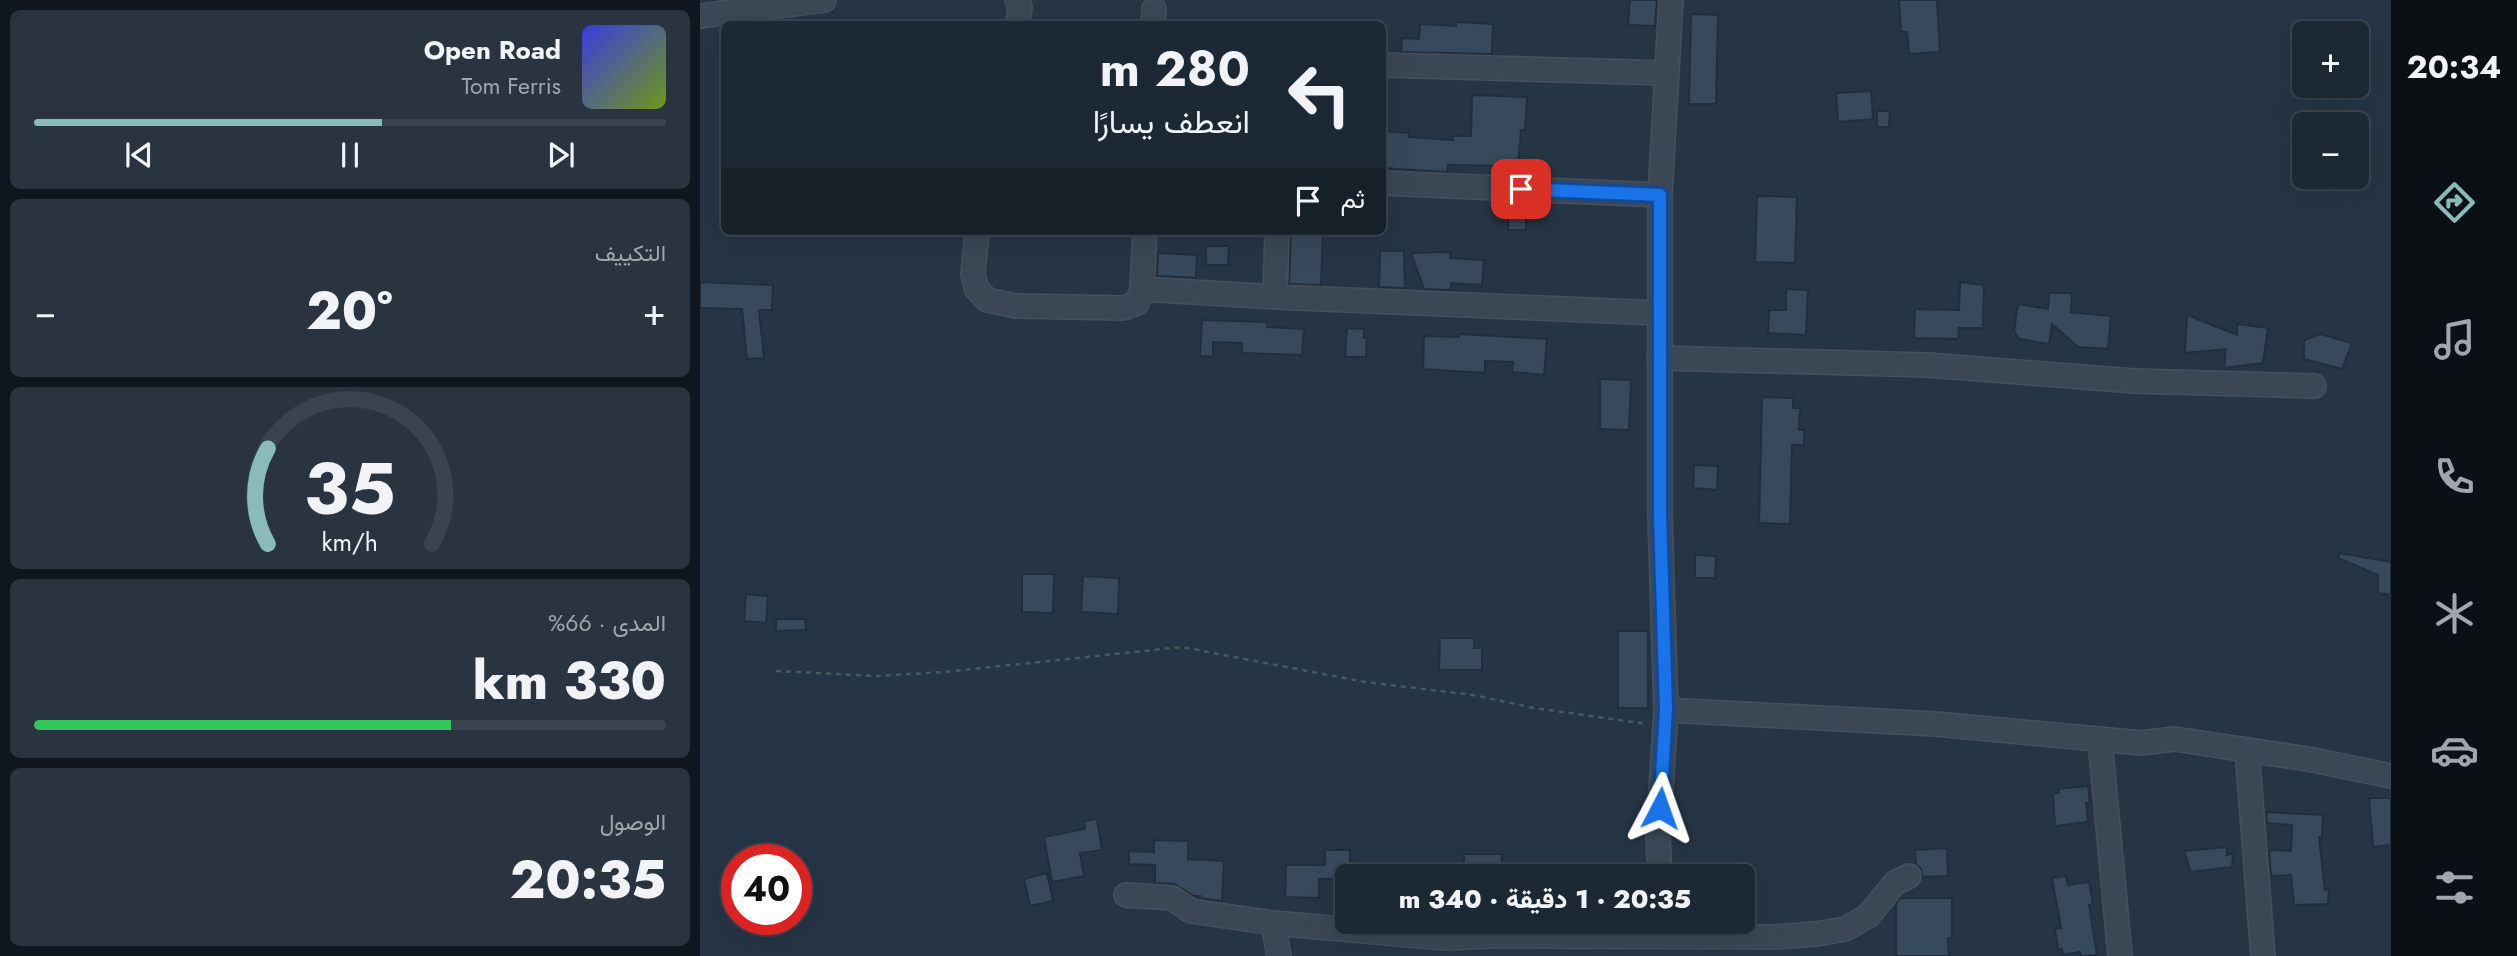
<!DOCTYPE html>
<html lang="ar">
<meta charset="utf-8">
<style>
:root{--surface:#1c2834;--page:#293440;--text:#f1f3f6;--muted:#a0a6ac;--line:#3a444f;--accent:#8bbbb9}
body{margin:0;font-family:Jost,Vazirmatn,sans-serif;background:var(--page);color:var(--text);direction:rtl;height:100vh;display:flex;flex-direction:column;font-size:26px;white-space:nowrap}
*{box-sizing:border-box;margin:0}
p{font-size:23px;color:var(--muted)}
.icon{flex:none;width:38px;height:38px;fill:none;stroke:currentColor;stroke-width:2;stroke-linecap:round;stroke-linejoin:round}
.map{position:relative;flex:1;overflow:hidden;direction:ltr}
.details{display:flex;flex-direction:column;gap:10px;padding:10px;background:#0f161d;width:700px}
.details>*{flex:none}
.banner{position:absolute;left:21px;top:21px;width:665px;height:214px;border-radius:10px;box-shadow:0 7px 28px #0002,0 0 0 2px var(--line);direction:rtl;background:#1c2834;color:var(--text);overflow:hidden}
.tools{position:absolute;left:1592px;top:21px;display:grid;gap:14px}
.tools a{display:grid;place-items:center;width:77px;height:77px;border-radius:10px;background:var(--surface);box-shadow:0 7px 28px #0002,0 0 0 2px var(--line);font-size:35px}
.speed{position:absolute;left:21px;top:844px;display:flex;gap:14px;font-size:35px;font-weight:700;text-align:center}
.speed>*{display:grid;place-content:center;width:91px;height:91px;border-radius:50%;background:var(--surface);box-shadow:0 7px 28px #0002,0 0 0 2px var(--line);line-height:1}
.speed .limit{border:10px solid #d22;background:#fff;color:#111}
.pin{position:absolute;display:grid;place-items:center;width:60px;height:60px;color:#fff;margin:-30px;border-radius:14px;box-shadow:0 4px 10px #0006}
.me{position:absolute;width:77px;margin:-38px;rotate:4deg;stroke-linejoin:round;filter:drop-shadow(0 0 5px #0008)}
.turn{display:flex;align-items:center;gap:24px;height:147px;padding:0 21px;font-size:32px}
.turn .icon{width:91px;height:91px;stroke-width:2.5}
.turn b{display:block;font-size:49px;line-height:60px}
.then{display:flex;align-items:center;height:66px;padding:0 21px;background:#0003;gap:14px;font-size:26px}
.big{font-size:52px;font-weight:800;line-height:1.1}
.details .tile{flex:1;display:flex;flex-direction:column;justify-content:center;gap:10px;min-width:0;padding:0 24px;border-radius:10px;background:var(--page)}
.details .dial{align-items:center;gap:0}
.dial svg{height:182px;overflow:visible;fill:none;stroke:var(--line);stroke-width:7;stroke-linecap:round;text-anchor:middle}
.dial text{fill:var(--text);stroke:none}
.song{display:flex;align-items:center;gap:21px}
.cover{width:84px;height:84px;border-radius:10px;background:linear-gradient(135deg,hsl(240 70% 55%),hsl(80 70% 35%))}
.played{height:7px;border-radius:4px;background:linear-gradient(90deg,var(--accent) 55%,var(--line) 55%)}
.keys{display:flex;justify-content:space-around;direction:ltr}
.heat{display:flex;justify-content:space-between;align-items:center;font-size:38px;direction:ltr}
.charge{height:10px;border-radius:5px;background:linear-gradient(90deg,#34c759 66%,var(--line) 0)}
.trip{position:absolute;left:635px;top:864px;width:420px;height:70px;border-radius:10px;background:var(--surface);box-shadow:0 7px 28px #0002,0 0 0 2px var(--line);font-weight:800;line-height:70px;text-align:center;direction:rtl}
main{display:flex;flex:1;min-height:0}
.dock{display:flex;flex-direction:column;width:126px;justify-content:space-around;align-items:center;background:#0b1015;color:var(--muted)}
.dock .icon{width:49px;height:49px}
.dock .active{color:var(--accent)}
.dock b{font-size:32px;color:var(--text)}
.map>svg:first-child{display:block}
</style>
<main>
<nav class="dock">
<b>20:34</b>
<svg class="icon active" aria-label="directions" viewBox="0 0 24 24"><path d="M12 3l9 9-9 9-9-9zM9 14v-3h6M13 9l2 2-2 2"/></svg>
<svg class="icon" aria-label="music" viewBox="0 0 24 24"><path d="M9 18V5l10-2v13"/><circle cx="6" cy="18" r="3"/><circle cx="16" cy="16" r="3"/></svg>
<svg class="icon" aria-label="phone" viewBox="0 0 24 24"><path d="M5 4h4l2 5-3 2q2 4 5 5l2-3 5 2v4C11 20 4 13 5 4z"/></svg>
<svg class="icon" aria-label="climate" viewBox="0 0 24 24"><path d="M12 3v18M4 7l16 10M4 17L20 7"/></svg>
<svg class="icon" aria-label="car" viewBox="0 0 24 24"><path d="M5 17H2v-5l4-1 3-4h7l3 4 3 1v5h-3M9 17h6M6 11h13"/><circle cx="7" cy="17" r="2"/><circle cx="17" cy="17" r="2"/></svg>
<svg class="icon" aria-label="filters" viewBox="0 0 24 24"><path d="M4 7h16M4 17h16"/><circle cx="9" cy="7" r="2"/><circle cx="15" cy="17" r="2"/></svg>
</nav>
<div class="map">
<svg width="1691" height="956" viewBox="0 0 1691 956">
<rect width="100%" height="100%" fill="#263546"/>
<path fill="#37495c" stroke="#212e3d" stroke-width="2" d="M930 0H957L955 26 928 25Z
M1199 0H1237L1240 52 1209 54 1207 32H1201Z
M991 14 1018 15 1016 104H989Z
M756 22 793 24 792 54 701 52 702 38 719 39 720 24 756 26Z
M1171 91 1173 119 1138 122 1136 93Z
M772 95 827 97 825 130H821L818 166 748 165 747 172 682 168V131L709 133V137L753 140V136H771Z
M1177 111H1190L1189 127H1177Z
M1057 196 1097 197 1095 263 1055 262Z
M808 211H826V230H808Z
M591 231H623L621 285 589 284Z
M506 246H529L528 265H506Z
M680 251H704L705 288 679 287Z
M750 252V258L784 260 782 285 751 283V290L724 289 711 253Z
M458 253 497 255 496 278 457 276Z
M0 282 73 285 72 310H59L64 358 47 359 42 309 0 308Z
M1260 282 1284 285 1283 328H1259L1258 339 1214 338 1215 309 1259 310Z
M1086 289 1108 290 1106 335 1068 333 1069 310H1086Z
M1349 293H1372L1371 312 1411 316 1408 349 1378 347 1352 324 1349 344 1319 339 1314 331 1318 304 1348 309Z
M1487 315 1537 335V324L1568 328 1563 363 1524 368 1526 349 1485 353Z
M502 320 567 322V327L604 329 602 355 542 353V343L513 342V357L500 356Z
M647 328 664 329V338H667L666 357H645Z
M759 334 847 339 844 375 812 372 813 362 785 361V373L723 369 724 336 759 337Z
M1621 334 1652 343 1642 369 1604 359V340Z
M900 379 931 380 929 430 900 429Z
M1062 397 1093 398V408H1100L1099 430H1104V445H1092L1090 524 1059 523Z
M994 465 1018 466 1017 490 993 488Z
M1639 553 1691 562V595L1678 593V575L1638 558Z
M995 555 1016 556 1015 578H995Z
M322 574H354L353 613 322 612Z
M383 576 419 578 418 614 381 612Z
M46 594 68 596 66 623 44 621Z
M76 619H105L106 630 76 631Z
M918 631H948V708H918Z
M740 638H774V648H782V670H739Z
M1388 786 1390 803H1386L1388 822 1355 826 1353 794 1359 793 1358 789Z
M1669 798H1691V845L1673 847Z
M1566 812 1623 815 1622 838 1619 837 1625 890 1629 889 1628 904 1594 905 1591 875 1571 876 1569 850 1591 851 1592 825 1567 823Z
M397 819 402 850 380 853 384 876 352 882 344 837 385 829 384 821Z
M454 840 488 841V859L524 861 522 901 499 898 500 896H494L474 884 455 883V865L429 864V851L454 852Z
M1527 847V855L1533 853 1532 867 1491 872 1484 851Z
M1247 848 1248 876 1223 877 1221 869 1216 864 1215 850Z
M625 850H650V862L708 866 707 877 619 879V898L585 897 586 865H625Z
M764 854H802L801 877H764Z
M347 873 353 901 330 906 324 879Z
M1366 876 1368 885 1389 882 1393 904 1389 905 1397 955 1381 956 1380 952 1363 955 1362 949H1358L1355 929 1361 928 1352 878Z
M1200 898H1252V938H1248L1249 956H1196V904Z"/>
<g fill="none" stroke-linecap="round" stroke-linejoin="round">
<defs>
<path id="minor" d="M317 0 320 7 318 24
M0 16 124 0
M453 24 454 9
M682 65 966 73
M682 183 960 195
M277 231 273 274 276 288 287 300 316 306 423 308 437 303 442 289 445 231
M442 289 575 297 959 313
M575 297 577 231
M959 358 1228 365 1434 381 1614 386
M966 710 1236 724 1441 743 1474 739 1608 759 1691 776
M1400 740 1420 956
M1547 750 1563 956
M960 877 958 836 966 710 960 516V195L971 0
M426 895 472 898 491 911 573 923 744 938 794 936 1074 937 1116 934 1145 929 1168 916 1195 883 1209 876
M573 923 579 956"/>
</defs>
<use href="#minor" stroke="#44505e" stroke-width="26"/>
<path stroke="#415d5e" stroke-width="2.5" stroke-dasharray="5 5" stroke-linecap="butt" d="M76 671 177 676 244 672 482 647 665 682 773 695 834 708 948 724"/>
<use href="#minor" stroke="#3b4755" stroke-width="23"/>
</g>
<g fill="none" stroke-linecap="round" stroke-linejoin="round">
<defs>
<path id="route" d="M821 189 960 195V516L966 710 960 808"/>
</defs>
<use href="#route" stroke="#114b97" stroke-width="18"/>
<use href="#route" stroke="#1a73e8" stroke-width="12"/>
</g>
</svg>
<div class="tools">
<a>+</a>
<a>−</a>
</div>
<div class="speed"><div class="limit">40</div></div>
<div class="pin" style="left:821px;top:189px;background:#d93025"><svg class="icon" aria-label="arrive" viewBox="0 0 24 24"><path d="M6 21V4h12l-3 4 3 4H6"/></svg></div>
<svg class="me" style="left:960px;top:808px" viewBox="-20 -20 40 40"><path d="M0-17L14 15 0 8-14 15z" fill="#1a73e8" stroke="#fff" stroke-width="4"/></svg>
<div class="trip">20:35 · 1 دقيقة · 340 m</div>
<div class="banner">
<div class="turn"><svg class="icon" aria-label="left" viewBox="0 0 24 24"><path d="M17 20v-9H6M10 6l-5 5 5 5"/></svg><div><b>280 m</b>انعطف يسارًا</div></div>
<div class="then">ثم<svg class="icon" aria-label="arrive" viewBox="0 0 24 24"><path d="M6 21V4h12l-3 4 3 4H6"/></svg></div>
</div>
</div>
<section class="details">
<div class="tile">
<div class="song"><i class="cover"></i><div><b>Open Road</b><p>Tom Ferris</p></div></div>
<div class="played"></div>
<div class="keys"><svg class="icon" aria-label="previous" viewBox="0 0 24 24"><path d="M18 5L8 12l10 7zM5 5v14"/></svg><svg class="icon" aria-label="pause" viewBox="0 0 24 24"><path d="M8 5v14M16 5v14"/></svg><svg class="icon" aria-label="next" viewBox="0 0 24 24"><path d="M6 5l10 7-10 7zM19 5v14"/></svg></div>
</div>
<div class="tile"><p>التكييف</p>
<div class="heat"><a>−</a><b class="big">20°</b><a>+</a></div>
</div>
<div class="tile dial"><svg viewBox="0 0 100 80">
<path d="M14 69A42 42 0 1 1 86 69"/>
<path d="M14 69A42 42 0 0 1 14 27" stroke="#8bbbb9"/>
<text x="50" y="56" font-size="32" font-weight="700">35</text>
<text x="50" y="72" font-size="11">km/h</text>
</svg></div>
<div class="tile"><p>المدى · 66%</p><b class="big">330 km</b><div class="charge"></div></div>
<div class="tile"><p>الوصول</p><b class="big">20:35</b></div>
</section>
</main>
